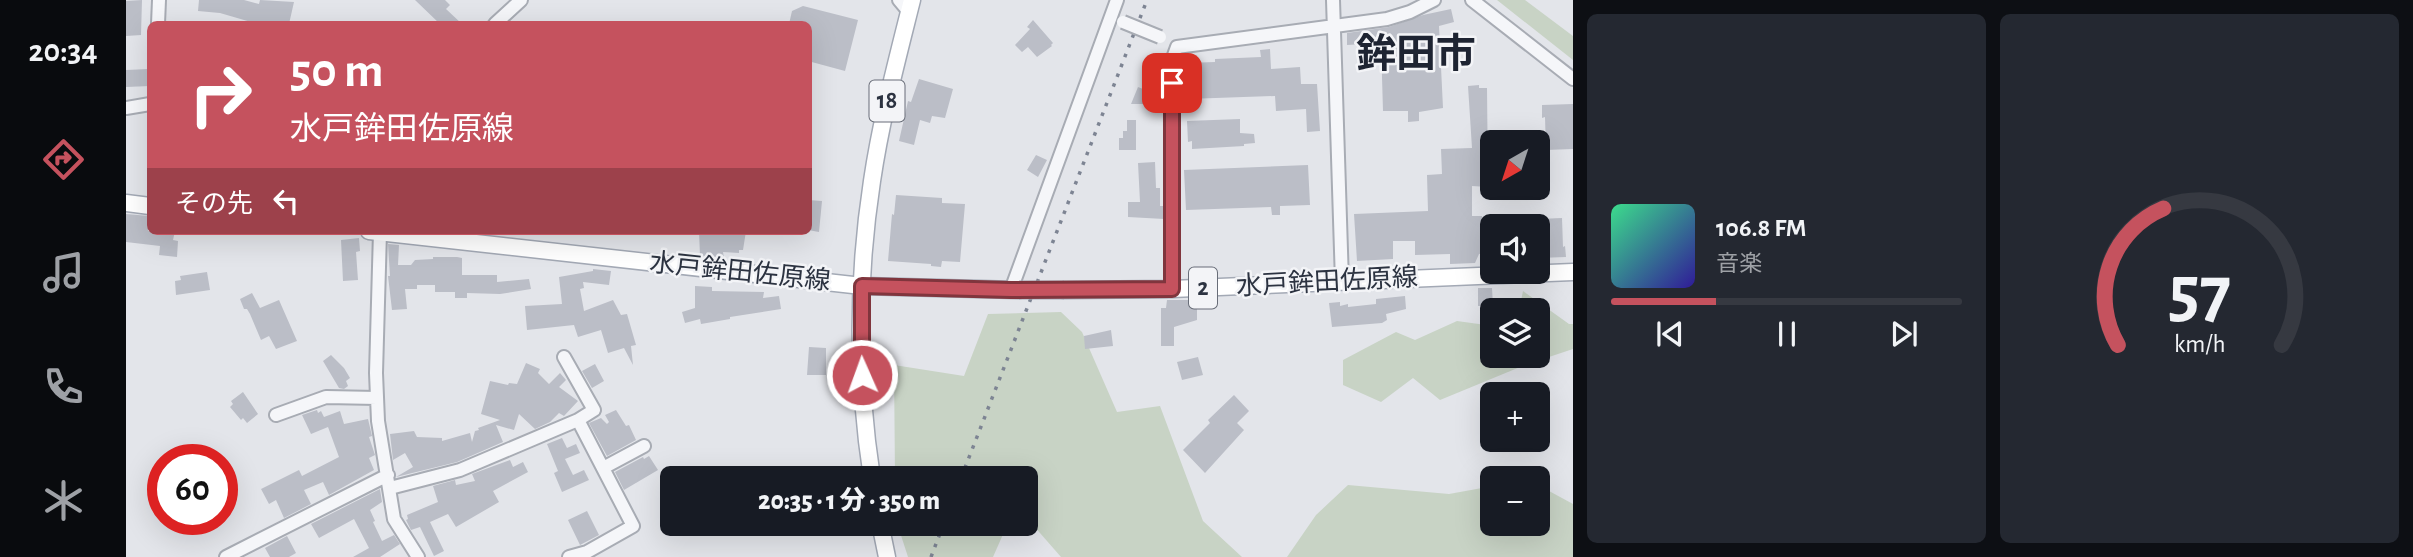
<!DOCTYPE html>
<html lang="ja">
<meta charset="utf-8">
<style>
:root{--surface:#171b24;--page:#242831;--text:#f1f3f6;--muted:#9ea1a6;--line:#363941;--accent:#c5525e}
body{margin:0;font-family:"Alegreya Sans","Noto Sans JP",sans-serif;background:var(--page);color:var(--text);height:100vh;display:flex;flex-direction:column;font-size:26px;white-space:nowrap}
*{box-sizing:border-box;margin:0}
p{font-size:23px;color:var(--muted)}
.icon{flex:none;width:38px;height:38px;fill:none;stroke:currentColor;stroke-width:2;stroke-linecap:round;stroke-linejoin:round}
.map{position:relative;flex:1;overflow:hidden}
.drawer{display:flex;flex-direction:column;gap:14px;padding:14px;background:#0d0f14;width:840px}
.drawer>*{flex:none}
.top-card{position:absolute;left:21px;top:21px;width:665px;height:214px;border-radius:10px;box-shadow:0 7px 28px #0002;background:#c5525e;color:#fff;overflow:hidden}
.needle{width:46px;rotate:219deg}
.controls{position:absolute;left:1354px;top:130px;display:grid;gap:14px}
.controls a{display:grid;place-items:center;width:70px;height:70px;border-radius:10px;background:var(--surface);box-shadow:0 7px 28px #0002;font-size:35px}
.speed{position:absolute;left:21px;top:444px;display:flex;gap:14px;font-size:35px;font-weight:700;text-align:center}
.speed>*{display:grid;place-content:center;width:91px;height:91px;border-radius:50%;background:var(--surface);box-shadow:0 7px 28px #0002;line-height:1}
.speed .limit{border:10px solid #d22;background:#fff;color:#111}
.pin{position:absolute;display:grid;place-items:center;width:60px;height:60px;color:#fff;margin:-30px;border-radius:14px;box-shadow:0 4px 10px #0006}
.me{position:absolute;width:77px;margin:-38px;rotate:358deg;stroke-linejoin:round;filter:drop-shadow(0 0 5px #0008)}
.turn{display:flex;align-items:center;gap:24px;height:147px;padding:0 28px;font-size:32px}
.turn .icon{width:91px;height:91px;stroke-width:2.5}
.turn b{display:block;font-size:49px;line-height:60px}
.then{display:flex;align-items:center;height:66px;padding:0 28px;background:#0003;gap:14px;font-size:26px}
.drawer .widget{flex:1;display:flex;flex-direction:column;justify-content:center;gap:10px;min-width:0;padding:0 24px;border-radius:10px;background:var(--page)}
.drawer .dial{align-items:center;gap:0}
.dial svg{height:182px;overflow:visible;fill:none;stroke:var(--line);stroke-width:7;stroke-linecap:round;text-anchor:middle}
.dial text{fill:var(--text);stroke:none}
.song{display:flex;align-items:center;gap:21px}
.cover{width:84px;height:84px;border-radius:10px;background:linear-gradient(135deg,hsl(150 70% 55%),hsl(250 70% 35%))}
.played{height:7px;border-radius:4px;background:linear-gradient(90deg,var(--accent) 30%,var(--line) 30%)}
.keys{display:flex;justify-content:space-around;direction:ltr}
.drawer .tiles{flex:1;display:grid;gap:14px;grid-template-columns:repeat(2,1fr)}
.trip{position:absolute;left:534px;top:466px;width:378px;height:70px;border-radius:10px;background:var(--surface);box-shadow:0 7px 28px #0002;font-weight:800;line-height:70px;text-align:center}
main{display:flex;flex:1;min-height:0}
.menu{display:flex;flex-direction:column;width:126px;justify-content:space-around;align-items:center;background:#090b0e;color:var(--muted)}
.menu .icon{width:49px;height:49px}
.menu .current{color:var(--accent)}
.menu b{font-size:32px;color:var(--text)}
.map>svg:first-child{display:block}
</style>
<main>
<nav class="menu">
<b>20:34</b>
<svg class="icon current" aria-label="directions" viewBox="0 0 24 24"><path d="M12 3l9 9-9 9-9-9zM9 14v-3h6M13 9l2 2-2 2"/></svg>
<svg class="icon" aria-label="music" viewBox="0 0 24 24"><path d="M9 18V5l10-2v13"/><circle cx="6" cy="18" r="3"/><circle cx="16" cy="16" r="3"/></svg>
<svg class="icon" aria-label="phone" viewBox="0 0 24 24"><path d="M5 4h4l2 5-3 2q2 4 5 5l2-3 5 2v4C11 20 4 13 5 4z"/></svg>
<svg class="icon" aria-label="climate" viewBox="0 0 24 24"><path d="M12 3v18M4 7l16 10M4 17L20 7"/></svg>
</nav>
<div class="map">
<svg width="1447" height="557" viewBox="0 0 1447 557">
<rect width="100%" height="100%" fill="#e3e5ea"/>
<path fill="#c8d3c5" d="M1371 0H1399L1447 36V60Z
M1397 291 1443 324H1447V349L1399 365 1314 400 1287 378 1255 402 1217 385V360L1270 332 1289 340 1331 321 1367 326V355H1412V310H1393Z
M935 312 956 332 991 412 1034 406 1077 521 1116 557H935L900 517V478H769L768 365 838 376 862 314Z
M1222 485 1323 494 1367 486V523H1412V485L1447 504V557H1161L1190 515Z
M771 523H882L867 557H782Z"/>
<path fill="#bbbec7" d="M16 0 15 35 0 36V1Z
M73 0H118L133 4 134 0 168 2 163 24H132L94 13 72 11Z
M289 0H319L324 5 320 9 336 24H314Z
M677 6 732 20 719 71 682 61V24H663L666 11Z
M1325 9 1328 22 1313 26 1317 108 1293 112V121L1282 122V111H1257L1255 43 1221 45V33L1263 27 1297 15Z
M907 20 927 43 925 45 926 46 911 57 902 47 896 52 889 45 904 29 901 27Z
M1144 49 1145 69 1174 67 1175 84H1191L1194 131 1181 132 1180 109 1150 111 1149 96 1061 99V95H1056V74H1060V63L1089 62V59L1135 57 1134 50Z
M1027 53 1038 55 1035 104H1005L1012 87 1017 89 1018 76H1024Z
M23 69 24 86 0 87V70Z
M793 79 827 89 819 118 806 116 804 123 794 120 788 145 773 141 782 101 785 102Z
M1353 85V88H1361L1362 187 1346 186V216H1356L1357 243H1361L1363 252 1353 254 1349 263 1324 264V254L1289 255V241H1267V259L1231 261 1228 214 1302 211 1301 175 1316 174 1315 149 1346 148 1342 86Z
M1447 104V149L1420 150 1419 117 1416 118V105Z
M1114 119V133L1128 134 1129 143 1118 144V146L1066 149V141L1062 142 1061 121Z
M1001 120H1010V150H993V138H997V131H1001Z
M910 155 921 160 912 177 901 170Z
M1029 162 1030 188H1034V206H1038V219L1002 217V202H1014L1012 163Z
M1182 165 1184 205 1154 206V215H1146L1145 207 1060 210 1058 170Z
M770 195 816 198V203L839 204 834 262 816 261 815 267 805 266V264L762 261 766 214 768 215Z
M682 200 696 201 693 232 682 230Z
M0 214 23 216 22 231H49L47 240 52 241 51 257 33 255 34 246 0 242Z
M1436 218 1437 247 1439 246 1440 257 1412 258V219Z
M573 231H620L617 250H613V253L597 252 598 258 574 256Z
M233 238 234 251 230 252 232 280 217 281 215 240Z
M262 244 273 245 272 265H285L289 260 307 259V257H331L336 258V275H371V282L403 279 405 289 374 294 341 293V298H329V292H309V285H291V289H279L281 309 266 310 262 276H264Z
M467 269 485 271 483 285 457 282 458 288 454 289 458 311 487 300 495 315 501 314 510 345 505 346 507 365 498 348 482 353 475 330 452 337 448 325 401 330 399 306 436 304 433 277 467 271Z
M81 272 84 290 50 295 49 281 55 280 54 276Z
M569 286 586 287V291L638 292 637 298 653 296 655 309 604 317V319L575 324 574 319 559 323 556 312 569 308Z
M1352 288H1366L1367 306H1352Z
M126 293 134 308 153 300 171 341 150 349 143 336 135 340 124 314 121 309H118L114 299Z
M1279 296 1280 309 1260 314 1261 320 1256 323 1206 327 1203 303 1214 302V306L1222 304V307L1250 304V299Z
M1041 300H1071V320L1048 327V346H1035V308H1040Z
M985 330 987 346 959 349 958 336Z
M683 347 700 348V375H681Z
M205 355 218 368 224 378 220 381 222 386 218 389 213 388 197 361Z
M1072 357 1077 375 1056 380 1051 362Z
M400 363 414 369 412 373 423 384 434 373 440 380 433 387 452 401 438 416 433 413 424 422 409 429 393 414 388 430 370 425 377 442 331 462 270 477 287 467 279 453 267 460 264 434 288 431 291 437 316 438V441L344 433 346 442 349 431 353 430 352 428 374 420 355 414 364 381 382 385 383 383 391 384Z
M469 364 478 381 466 388 456 371Z
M117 392 132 414 121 423 117 418 115 420 104 407 107 404 105 401Z
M1108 395 1123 411 1111 423 1118 430 1079 473 1057 450 1084 423 1082 420Z
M191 410 192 413 195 411 198 417 214 411 218 424 242 419 246 436 243 437 249 455 243 458 248 470 203 495 197 482 178 490 185 504 158 518 150 500 143 504 135 489 173 470 176 476 213 457 202 427 185 434 176 415Z
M490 410 500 426 503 425 510 440 481 456 463 423 475 418 481 424 483 422 479 415Z
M436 438 441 448 450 444 454 453 439 459 447 475 458 470 463 480 436 492 428 473 432 471 421 444Z
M523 456 532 470 498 490 489 472 517 457 518 459Z
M384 460 387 467 397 462 402 472 367 491 373 502 330 527 322 514 304 522 318 551 308 556 294 527 285 530 280 520 282 519 281 515 312 502 307 486 329 480 330 485 349 481 346 474Z
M254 489 256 502 244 510 249 521 247 522 256 541 268 535 274 544 254 557H227L243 548 228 519 193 538 185 524Z
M461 511 473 535 454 545 442 520Z
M161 536 170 553 163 557H144L139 548Z"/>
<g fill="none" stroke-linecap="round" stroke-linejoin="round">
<defs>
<path id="minor" d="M773 0 783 12
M1207 0 1216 282
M1346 0 1447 79
M32 24 33 0
M369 24 395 0
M0 108 24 104
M254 232 250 373 252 421 268 519 292 557
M1046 289 1047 58 1051 47 1261 19 1284 12 1308 0
M885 290 991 0
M438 357 468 410 452 420
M150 415 200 397 251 398
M477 468 518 446
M264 488 334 470 452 420 507 526 461 552 443 557
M100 557 262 475"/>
<path id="major" d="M0 203 24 206
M243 231 736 286 893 290
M938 290 1046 289 1447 272
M746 478C731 381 731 279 746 181 755 120 771 60 786 0
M754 523 761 557"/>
</defs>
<use href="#minor" stroke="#a8acb4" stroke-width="16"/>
<use href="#major" stroke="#a3a9b5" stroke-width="19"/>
<use href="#minor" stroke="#f5f6f9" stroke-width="12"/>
<use href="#major" stroke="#fff" stroke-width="16"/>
<path stroke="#7d8493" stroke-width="3.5" stroke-dasharray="3.5 7" stroke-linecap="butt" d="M835 478 1021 0
M805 557 818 523"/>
<defs>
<path id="minor-bridge" d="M997 22 1034 37"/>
<path id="major-bridge" d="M893 290H938"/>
</defs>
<use href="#minor-bridge" stroke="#a8acb4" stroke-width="16" stroke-linecap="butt"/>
<use href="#major-bridge" stroke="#a3a9b5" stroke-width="19" stroke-linecap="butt"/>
<use href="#minor-bridge" stroke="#f5f6f9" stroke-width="12"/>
<use href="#major-bridge" stroke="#fff" stroke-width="16"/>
</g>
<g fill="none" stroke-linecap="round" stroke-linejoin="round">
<defs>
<path id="route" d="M736 375V286L885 290 1046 289V83"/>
</defs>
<use href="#route" stroke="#80353d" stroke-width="18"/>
<use href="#route" stroke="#c5525e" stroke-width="12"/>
</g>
<g text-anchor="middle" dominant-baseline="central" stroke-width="5" stroke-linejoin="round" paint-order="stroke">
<g fill="#f3f4f7" stroke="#686d78" stroke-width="2">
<rect x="743.5" y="80.5" width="35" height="41" rx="5"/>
<rect x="1063" y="267.5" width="28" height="41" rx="5"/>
</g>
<g font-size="24" font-weight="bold" fill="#2c3341">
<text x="761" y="101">18</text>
<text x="1077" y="288">2</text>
</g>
<g font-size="26" fill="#2c3341" stroke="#f3f4f7">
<text transform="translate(614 272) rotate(6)">水戸鉾田佐原線</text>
<text transform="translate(1201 282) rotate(-3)">水戸鉾田佐原線</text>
</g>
<g font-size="40" font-weight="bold" fill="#1e2432" stroke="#f3f4f7">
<text x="1290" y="55">鉾田市</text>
</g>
</g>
</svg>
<div class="controls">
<a><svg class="needle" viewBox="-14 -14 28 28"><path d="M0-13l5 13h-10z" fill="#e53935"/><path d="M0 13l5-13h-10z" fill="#9ea1a6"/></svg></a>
<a><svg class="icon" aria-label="sound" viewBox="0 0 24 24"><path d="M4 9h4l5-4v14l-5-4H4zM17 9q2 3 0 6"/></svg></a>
<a><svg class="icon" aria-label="layers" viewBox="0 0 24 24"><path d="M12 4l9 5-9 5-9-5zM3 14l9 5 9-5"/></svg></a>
<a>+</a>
<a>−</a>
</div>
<div class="speed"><div class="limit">60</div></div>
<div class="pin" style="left:1046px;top:83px;background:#d93025"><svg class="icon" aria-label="arrive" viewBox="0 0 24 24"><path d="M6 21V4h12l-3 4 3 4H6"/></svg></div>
<svg class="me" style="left:736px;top:375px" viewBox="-20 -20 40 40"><circle r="17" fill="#c5525e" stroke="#fff" stroke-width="3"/><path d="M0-11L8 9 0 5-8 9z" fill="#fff"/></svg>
<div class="trip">20:35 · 1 分 · 350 m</div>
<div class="top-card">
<div class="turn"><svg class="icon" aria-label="right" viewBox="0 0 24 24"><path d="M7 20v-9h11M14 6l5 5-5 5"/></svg><div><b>50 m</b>水戸鉾田佐原線</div></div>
<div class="then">その先<svg class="icon" aria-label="left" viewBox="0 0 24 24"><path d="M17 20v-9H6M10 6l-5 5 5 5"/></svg></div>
</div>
</div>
<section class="drawer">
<div class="tiles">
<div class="widget">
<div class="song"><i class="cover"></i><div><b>106.8 FM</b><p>音楽</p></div></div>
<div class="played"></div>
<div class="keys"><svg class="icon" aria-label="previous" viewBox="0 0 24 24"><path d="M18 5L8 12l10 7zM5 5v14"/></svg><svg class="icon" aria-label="pause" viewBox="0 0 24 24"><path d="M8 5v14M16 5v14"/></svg><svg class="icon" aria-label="next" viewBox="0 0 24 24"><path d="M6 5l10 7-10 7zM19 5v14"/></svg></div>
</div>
<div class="widget dial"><svg viewBox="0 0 100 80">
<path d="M14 69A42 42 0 1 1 86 69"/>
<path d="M14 69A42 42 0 0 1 34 9" stroke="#c5525e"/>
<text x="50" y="56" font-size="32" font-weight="700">57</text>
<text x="50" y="72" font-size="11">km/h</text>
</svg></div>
</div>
</section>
</main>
